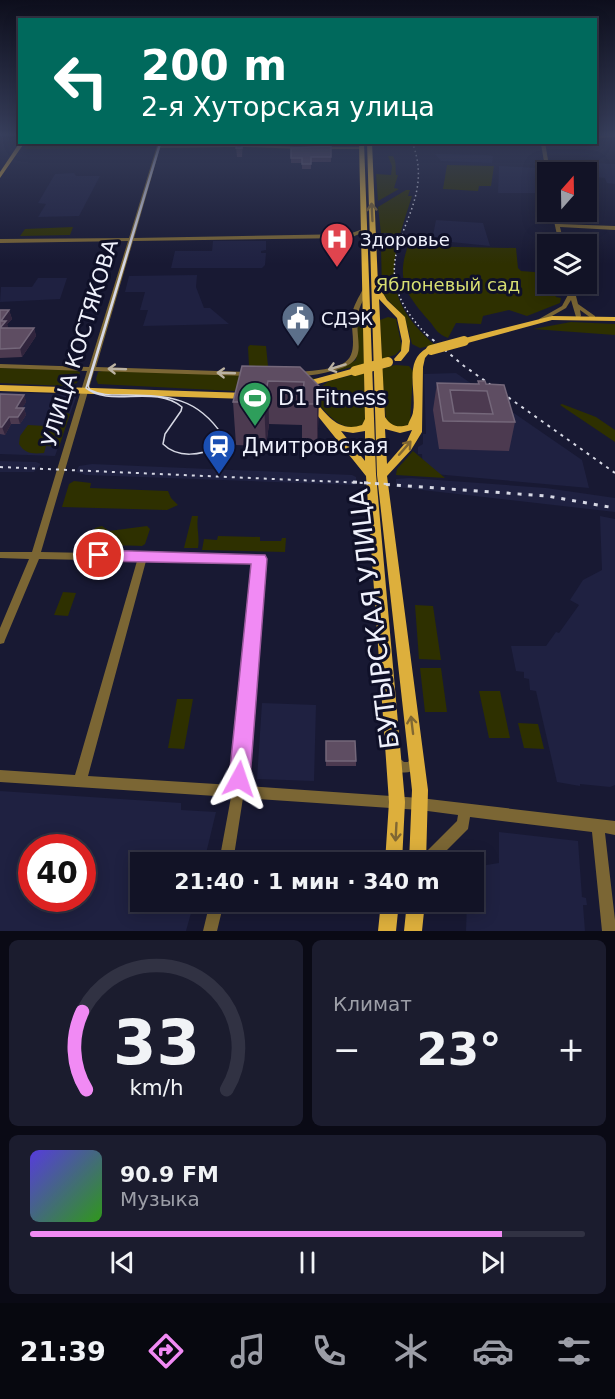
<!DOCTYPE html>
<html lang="ru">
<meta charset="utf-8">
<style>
:root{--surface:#121326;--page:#1b1c2e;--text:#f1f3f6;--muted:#9c9ea7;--line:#313243;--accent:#f18af4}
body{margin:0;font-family:"DejaVu Sans",sans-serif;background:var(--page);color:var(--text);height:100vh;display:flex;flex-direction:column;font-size:22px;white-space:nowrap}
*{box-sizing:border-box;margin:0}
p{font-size:20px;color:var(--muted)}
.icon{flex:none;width:33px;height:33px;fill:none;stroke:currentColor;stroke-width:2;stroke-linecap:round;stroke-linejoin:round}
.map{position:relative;height:931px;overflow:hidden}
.sheet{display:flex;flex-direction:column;gap:9px;padding:9px;background:#0a0a15;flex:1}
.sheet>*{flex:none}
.banner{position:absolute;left:18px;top:18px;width:579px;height:126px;border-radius:0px;box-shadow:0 3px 15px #0003,0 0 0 2px var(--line);background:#00695c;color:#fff;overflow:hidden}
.needle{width:39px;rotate:20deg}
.buttons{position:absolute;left:537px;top:162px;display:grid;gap:12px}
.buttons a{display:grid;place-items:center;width:60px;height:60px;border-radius:0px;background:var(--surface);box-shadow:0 3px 15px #0003,0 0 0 2px var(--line);font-size:30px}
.speed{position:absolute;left:18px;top:834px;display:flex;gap:12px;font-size:30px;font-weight:700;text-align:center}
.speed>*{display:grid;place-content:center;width:78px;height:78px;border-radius:50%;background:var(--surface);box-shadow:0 3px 15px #0003,0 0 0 2px var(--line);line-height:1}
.speed .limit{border:9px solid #d22;background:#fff;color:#111}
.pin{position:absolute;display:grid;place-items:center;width:51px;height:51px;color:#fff;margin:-26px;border:3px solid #fff;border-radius:50%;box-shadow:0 2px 6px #0007}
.me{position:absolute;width:66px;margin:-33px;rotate:5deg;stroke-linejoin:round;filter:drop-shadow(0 0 4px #0008)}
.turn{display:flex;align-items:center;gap:21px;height:126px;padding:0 24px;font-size:27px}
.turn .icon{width:78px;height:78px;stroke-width:2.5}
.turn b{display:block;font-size:42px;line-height:51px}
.big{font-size:45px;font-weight:700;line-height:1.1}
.sheet .card{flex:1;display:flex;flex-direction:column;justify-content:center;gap:9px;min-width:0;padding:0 21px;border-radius:9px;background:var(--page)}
.sheet .dial{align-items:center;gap:0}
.dial svg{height:156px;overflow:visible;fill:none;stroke:var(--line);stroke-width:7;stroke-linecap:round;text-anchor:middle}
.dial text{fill:var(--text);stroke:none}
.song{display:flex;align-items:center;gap:18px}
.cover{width:72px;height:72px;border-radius:9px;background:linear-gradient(135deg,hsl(250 70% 55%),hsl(110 70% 35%))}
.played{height:6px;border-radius:3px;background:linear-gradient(90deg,var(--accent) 85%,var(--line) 85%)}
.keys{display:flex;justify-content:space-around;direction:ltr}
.heat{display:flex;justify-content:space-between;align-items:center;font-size:33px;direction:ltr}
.sheet .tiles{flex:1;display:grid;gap:9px;grid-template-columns:1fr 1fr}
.card:last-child{grid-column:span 2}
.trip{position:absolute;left:130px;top:852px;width:354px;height:60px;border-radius:0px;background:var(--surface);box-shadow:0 3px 15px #0003,0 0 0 2px var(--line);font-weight:700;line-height:60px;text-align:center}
.tabs{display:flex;height:96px;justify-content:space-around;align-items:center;background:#07080f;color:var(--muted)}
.tabs .icon{width:42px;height:42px}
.tabs .active{color:var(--accent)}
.tabs b{font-size:27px;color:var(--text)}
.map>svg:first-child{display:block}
</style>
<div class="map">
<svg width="615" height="931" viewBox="0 0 615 931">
<rect width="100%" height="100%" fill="#181933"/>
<path fill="#1f2141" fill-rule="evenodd" d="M435 154 487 155 493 156 492 163 441 161Z
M555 161 615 164V184L607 183 605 178 587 176 586 172H554L552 162Z
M499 166 539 168 542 193H498Z
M74 173 76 176H100L79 216 38 217 46 204 38 203 55 174Z
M436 220 483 223 490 246 432 240Z
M213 241H266V250L261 251V253H266L265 265 262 268H171L175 251H212Z
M197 275 196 287 204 308H210L229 324 143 326 148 310H140L145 292H125L129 276Z
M38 278H67L60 299 0 302 1 287H32Z
M456 373 582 460 589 488 423 473 422 454H418V447L423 444V434H426L424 374Z
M0 392 77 395 55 456 0 454Z
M0 461 36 462 41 464 34 472H0Z
M92 464 352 475 356 477V485L86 475 76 472 79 466Z
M410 478 546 488 615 498V512L396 487V479Z
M600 516 615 519V785L610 787 580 784V786L557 782 536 691 530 690 529 679 524 678V672L516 671 511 646H546L556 632 559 633 579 605 570 600 583 580 602 570Z
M262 703 316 705 314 781 257 779Z
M0 791 181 803V810L216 812 204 862H141V902H194L186 931H0ZM32 848H82V898H32Z
M499 832 578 841 582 897 586 898 587 905H583L585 931H466L467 902H474V867L499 863Z"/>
<path fill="#2e3000" d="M29 142H154V143L152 147 24 149Z
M388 156H393C397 163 395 168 396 175H398L394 188 399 189 378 201 376 174 391 175 392 166Z
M447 165 494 166 491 186H479L478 191 443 189Z
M406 190H410L408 196H412C392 259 377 295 435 345L420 348 412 344 405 318 384 296 382 291 381 247 389 248 393 238 391 233H381L378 207Z
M73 227 70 235 20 236 25 229Z
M408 246 516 248 518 268 521 271 547 273 548 284H552L556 297 561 298 560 303 527 316 509 310 483 316 481 324 456 323 448 338C438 334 436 330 431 323 408 297 395 281 408 246Z
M358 316 363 317 364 364 333 372 356 360Z
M388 317 396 319 402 348 395 355 382 359 380 320Z
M571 322 615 324V335L533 329Z
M250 345 266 346 268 366H249L248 347Z
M395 365 409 366 413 371 410 424 398 428 386 421 382 369Z
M0 368 72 370 80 372 77 383 65 386 0 383Z
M107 370 317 378 284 387 253 392 98 384 96 379 98 372Z
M356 374H364L365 420 361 426C340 432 329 415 316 401L318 389 329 381Z
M562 404 596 417 615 430V442L560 405Z
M61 411 70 414 59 447 46 446 44 453C33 454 25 454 19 444L20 436 28 425 45 426 51 416Z
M413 451 445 478 396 475 397 469Z
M74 481 91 483 90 488 168 491 171 498 178 505 167 510 62 507 69 484Z
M192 516H198C196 528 200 536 198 548H184Z
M102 526 109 531 147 526 150 529 145 544 142 546C127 545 105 547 91 542L90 539 95 528Z
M218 536 260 537V541H281L282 538H286L285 552 202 550 204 539 217 540Z
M63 592 76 593 68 616 54 615Z
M415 605 433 606 441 660 419 659Z
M420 668H441L447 712H425Z
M479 691H500L510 738H489Z
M177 699H193L184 749 168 748Z
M518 723 538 724 544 749 524 748Z"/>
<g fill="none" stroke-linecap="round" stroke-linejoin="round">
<path fill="#7b6634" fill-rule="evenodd" d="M615 135V137L596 138V136Z
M158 142H162L161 146 245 145 303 147 305 148 303 149 245 147 160 148 134 238 349 234 363 229 366 231 350 238 133 241 96 367 248 372 252 374 248 376 94 371 41 552 140 554 143 553 146 554 262 557 264 559 245 786 420 798 615 821V835L605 833 615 920V931H602L592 832 470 817 468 829 435 862H419L421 857 457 821 458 815 420 810 243 798 233 862H219L231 797 0 782V770L75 775 137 561 39 559 5 640 4 643 0 644V628L29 559 0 558V552H32L87 371 0 368V364L89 367 128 241 0 243V239L129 238ZM146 561 254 562 232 785 88 776Z
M430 142H474L472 143Z
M531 142H545L550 172H548V174L546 173 541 144Z
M321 147H361L363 148 361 149H320Z
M552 212H556L559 224 615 226V230L560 227 564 244H559Z
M567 284H573L578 304 595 316V318H591L580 310 581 316 580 317H576L571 300 566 308 543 321H539V319L562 306 569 293Z
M366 287 369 289C365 297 359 306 358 315 354 344 372 361 332 371 320 374 307 377 295 375V373C310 370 327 371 342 364 360 355 350 331 352 315 353 306 359 297 363 289Z
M416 754 420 756 422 760 418 769C406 775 394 774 388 761L390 757 394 755 398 757 404 762H408L412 756Z
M210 902H224L217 931H203Z"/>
<path fill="#ddaf3c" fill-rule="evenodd" d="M20 142H25L0 178V172Z
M359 142H364L376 474 405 802 402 862H385L389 802 366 476 305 400 307 398H313C326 414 338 433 362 425L365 419ZM341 431 353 433 365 431V461Z
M367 142H372L378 285 387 300 405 317 410 341 409 351 401 361H395L394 359 401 351 402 341 397 318 379 299 385 417C391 426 397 428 408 425 409 421 413 415 413 412 417 392 403 361 427 348L431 351 425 358 423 367 422 432 411 450 387 476 428 790 426 862H409L412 790 377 475ZM385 429 400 433 412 430 407 441 387 464Z
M552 316 615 317V321L552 320 464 344 460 341 461 339Z
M355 368 359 371 358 373 303 388 298 385 300 383Z
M0 385 247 393 252 396 247 399 0 391Z
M381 902H399L396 931H378Z
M407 902H425L422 931H404Z"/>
<path stroke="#d6d8e4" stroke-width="1.5" d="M160 142 86 388C109 408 155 384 182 407L181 411 165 434 163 444C178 459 201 455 219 447L223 436C196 395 167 396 122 395 110 395 100 395 90 390L88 386 161 142"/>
<path stroke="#d6d8e4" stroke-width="1.5" stroke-dasharray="1.5 3" stroke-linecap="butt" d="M412 142C443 219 347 254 427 335"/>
<path stroke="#d6d8e4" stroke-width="2" stroke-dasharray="3 5" stroke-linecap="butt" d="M426 334 464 366 615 473
M0 467 388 484"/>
<path stroke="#d6d8e4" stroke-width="3" stroke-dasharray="4 7" stroke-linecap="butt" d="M353 482 547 496 615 508"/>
<path stroke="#ddaf3c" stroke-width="10" d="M431 350 464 341
M355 371 388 362"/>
</g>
<path fill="#4c3a50" d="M243 142 242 157H237L236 148Z
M331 146V162H311V169H302V163H291V158Z
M0 310H9L12 319 7 324 8 328H34L36 336 22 357 0 358Z
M242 366 319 386 318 429 317 448H302V425L269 424 266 446 236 445 233 402Z
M478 381 486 384 515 422 509 451 439 449 433 410 437 383 478 384Z
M0 394 24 395 26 402 22 408H24L26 415 20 424H11L5 435 0 434Z
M326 741 356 761V766H326Z"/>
<path fill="#30243d" d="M9 310 12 319 7 324 9 329 0 328 1 321Z
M34 328 36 336 22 357 20 348Z
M268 381 269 424 266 446 264 402Z
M319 386 318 429 317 448V404Z
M24 395 26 402 18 415 16 408Z
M24 408 26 415 20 424 18 417Z
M9 417 11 424 5 435 2 427Z"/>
<path fill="#5e4d62" stroke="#74677a" stroke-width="1.5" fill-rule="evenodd" d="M237 142H242V148H236Z
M331 146V157H311V164H302V158H291V148Z
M0 310H9L1 321H6L0 328H34L20 348 0 349Z
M242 366 300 367 319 386 317 404H302L304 382 268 381 264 402H233Z
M478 381H485L486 384 504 385 515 422 443 421 437 383 479 384ZM450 390 487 391 493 414 454 413Z
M0 394 24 395 16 408H24L18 417H9L2 427H0Z
M326 741H355L356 761H326Z"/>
<defs><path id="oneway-shaft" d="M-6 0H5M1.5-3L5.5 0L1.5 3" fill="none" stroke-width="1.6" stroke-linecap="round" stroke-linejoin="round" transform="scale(1.5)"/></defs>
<g stroke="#806733">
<use href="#oneway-shaft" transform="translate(372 212) rotate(-93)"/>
<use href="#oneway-shaft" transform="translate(405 448) rotate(-49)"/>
<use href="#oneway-shaft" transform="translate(412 725) rotate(-97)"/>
<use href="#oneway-shaft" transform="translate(396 832) rotate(93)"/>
</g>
<g stroke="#bbb2a2">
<use href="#oneway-shaft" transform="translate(337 367) rotate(163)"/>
<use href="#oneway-shaft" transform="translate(117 369) rotate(-178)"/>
<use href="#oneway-shaft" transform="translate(226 373) rotate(-178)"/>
</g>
<linearGradient id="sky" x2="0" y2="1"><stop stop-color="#0d0e1c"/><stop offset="0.51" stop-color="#373e5b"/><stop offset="1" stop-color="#373e5b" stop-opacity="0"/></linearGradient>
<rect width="615" height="264" fill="url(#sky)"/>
<path fill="#f18af4" stroke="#9d5a9f" stroke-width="1.5" d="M99 550 265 555 267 559 250 779 247 786 239 789 232 786 229 779 251 564 99 561 93 559 91 555 93 551Z"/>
<defs>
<symbol id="hospital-pin" viewBox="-11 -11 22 30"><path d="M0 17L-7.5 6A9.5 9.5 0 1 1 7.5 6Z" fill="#e0444e" stroke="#0f1028"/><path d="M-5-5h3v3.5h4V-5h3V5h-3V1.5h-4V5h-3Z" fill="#fff"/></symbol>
<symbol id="civic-pin" viewBox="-11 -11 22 30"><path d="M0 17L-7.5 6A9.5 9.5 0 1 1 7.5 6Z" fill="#5c6f8a" stroke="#0f1028"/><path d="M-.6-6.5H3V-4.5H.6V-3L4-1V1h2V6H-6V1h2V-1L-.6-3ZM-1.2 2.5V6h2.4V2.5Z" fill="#fff"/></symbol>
<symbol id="stadium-pin" viewBox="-11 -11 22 30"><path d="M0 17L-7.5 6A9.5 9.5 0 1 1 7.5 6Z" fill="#2e9e5b" stroke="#0f1028"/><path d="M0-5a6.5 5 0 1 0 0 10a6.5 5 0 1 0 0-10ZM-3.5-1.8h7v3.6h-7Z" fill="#fff"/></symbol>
<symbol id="station-pin" viewBox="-11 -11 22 30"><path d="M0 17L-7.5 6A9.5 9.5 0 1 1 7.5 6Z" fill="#1a4fb4" stroke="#0f1028"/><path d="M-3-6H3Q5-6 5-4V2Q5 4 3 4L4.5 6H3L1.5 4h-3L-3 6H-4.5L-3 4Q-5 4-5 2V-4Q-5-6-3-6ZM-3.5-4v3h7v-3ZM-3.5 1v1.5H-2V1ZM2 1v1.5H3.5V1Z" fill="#fff"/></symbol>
</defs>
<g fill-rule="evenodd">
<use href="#hospital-pin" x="318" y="220" width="38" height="52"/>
<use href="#civic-pin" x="279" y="299" width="38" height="52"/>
<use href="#stadium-pin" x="236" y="379" width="38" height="52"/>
<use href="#station-pin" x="200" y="427" width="38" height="52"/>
</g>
<g text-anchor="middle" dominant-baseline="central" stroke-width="6" stroke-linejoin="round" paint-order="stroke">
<g font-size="18" fill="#eff1fc" stroke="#0f1028" text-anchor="start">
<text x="360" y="239">Здоровье</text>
<text x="321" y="318">СДЭК</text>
</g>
<g font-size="18" fill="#d7de71" stroke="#0f1028">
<text x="448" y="284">Яблоневый сад</text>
</g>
<g font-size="21" fill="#eff1fc" stroke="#0f1028">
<text transform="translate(80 343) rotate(-73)">УЛИЦА КОСТЯКОВА</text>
</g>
<g font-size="21" fill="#eff1fc" stroke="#0f1028" text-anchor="start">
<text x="278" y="398">D1 Fitness</text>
<text x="242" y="446">Дмитровская</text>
</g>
<g font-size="26" fill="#eff1fc" stroke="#0f1028">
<text transform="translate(374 619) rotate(-97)">БУТЫРСКАЯ УЛИЦА</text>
</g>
</g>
</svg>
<div class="buttons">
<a><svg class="needle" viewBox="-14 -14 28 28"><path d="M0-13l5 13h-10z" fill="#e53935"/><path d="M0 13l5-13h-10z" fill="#9c9ea7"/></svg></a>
<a><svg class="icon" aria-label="layers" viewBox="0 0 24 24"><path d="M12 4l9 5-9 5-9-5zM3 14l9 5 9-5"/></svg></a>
</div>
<div class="speed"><div class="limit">40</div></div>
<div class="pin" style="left:99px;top:555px;background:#d93025"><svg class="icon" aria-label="arrive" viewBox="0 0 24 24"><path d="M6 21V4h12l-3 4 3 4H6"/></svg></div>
<svg class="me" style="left:239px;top:779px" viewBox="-20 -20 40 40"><path d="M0-17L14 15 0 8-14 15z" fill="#f18af4" stroke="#fff" stroke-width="4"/></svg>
<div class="trip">21:40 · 1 мин · 340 m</div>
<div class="banner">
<div class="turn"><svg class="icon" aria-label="left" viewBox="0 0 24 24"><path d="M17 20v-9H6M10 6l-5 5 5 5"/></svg><div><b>200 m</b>2-я Хуторская улица</div></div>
</div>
</div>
<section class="sheet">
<div class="tiles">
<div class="card dial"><svg viewBox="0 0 100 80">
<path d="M14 69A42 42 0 1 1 86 69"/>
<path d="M14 69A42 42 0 0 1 12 29" stroke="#f18af4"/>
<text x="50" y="56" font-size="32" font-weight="700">33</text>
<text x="50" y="72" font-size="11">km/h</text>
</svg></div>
<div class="card"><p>Климат</p>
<div class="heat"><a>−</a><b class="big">23°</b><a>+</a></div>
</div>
<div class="card">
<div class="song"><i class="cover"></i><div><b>90.9 FM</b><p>Музыка</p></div></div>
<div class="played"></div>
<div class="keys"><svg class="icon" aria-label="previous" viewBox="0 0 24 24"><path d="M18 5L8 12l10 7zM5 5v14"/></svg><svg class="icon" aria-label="pause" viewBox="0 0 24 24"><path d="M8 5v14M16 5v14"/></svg><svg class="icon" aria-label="next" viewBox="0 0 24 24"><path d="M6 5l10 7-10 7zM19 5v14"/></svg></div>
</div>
</div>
</section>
<nav class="tabs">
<b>21:39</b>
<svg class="icon active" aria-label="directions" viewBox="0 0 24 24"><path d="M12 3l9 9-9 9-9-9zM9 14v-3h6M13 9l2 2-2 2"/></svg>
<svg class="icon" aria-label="music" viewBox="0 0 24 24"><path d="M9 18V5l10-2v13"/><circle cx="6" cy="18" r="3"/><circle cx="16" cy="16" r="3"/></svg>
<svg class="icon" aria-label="phone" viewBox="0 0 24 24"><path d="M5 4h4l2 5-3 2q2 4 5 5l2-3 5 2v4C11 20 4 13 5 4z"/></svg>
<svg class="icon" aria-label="climate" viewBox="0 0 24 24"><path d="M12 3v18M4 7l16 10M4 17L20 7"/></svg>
<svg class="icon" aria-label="car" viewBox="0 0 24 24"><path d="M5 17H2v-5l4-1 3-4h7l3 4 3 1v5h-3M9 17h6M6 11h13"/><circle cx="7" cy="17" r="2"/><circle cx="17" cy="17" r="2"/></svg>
<svg class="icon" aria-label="filters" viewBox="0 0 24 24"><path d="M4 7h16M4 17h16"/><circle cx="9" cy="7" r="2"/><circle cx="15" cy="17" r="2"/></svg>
</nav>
